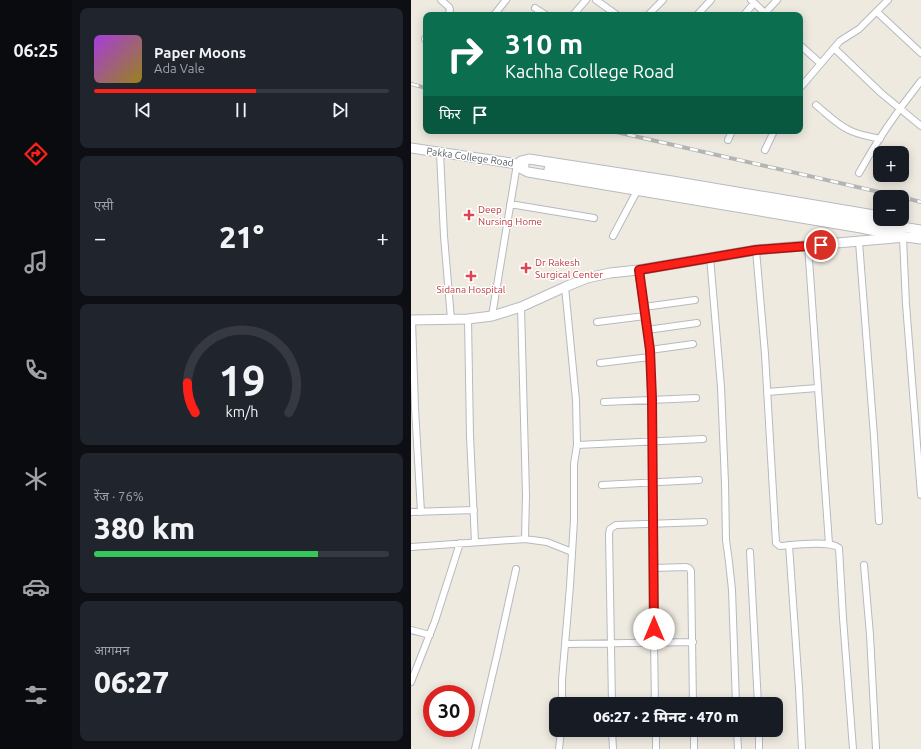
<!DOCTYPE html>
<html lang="hi">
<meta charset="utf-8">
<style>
:root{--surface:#171b24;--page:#20242c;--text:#f1f3f6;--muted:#9ea1a6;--line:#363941;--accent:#fc2019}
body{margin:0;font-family:Ubuntu,"Noto Sans Devanagari",sans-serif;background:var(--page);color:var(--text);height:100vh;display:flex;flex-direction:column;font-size:15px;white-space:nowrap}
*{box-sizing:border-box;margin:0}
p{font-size:13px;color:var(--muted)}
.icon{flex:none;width:22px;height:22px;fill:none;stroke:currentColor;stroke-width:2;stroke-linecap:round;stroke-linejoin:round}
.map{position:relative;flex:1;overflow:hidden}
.side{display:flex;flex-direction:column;gap:8px;padding:8px;background:#0d0f14;width:339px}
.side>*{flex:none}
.guide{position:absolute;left:12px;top:12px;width:380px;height:122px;border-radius:8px;box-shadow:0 2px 10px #0003;background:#0b6e4f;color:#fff;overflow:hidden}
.fabs{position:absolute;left:462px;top:146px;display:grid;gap:8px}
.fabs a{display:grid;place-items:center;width:36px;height:36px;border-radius:8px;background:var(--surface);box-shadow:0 2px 10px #0003;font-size:20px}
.speed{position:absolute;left:12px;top:685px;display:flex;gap:8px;font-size:20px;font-weight:700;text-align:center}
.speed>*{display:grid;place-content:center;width:52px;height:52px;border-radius:50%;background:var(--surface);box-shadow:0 2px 10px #0003;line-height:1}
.speed .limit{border:6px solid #d22;background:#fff;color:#111}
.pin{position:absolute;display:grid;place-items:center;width:34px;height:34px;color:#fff;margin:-17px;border:2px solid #fff;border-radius:50%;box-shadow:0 1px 4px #0007}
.me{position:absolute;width:44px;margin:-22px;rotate:0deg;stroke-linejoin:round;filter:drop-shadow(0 0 3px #0008)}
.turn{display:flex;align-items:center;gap:14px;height:84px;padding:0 16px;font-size:18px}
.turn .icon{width:52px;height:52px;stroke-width:2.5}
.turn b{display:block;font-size:28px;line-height:34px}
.then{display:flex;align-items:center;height:38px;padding:0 16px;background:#0003;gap:8px;font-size:15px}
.big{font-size:30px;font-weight:800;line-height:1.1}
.side .card{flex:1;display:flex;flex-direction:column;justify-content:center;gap:6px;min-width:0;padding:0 14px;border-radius:8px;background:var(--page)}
.side .dial{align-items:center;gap:0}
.dial svg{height:104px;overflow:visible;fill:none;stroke:var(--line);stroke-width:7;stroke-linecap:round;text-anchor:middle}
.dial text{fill:var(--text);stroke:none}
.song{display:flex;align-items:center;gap:12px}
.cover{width:48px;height:48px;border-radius:6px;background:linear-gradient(135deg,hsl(280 70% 55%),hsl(50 70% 35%))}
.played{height:4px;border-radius:2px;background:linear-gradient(90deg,var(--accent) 55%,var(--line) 55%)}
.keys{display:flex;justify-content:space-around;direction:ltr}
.heat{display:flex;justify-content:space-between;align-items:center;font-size:22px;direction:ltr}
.charge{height:6px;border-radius:3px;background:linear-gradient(90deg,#34c759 76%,var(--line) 0)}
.trip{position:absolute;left:138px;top:697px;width:234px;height:40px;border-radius:8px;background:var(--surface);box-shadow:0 2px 10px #0003;font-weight:800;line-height:40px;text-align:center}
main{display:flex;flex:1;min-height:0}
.tab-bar{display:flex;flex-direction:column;width:72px;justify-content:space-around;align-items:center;background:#090b0e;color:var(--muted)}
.tab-bar .icon{width:28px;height:28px}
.tab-bar .current{color:var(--accent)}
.tab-bar b{font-size:18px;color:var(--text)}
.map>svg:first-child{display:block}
</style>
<main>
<nav class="tab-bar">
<b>06:25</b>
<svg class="icon current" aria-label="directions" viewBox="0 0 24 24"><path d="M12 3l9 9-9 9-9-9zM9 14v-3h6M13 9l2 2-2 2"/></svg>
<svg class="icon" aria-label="music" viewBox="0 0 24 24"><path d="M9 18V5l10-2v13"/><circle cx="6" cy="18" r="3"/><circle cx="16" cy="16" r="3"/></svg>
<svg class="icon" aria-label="phone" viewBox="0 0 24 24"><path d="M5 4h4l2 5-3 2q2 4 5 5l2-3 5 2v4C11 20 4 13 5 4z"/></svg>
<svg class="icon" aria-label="climate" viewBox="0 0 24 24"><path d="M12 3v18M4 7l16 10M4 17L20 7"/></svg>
<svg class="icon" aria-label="car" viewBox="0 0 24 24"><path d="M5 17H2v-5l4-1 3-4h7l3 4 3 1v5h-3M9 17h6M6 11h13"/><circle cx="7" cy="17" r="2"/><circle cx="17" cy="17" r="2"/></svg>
<svg class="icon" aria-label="filters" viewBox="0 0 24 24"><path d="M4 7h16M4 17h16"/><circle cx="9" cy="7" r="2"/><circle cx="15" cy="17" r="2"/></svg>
</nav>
<section class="side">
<div class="card">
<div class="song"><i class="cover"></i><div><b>Paper Moons</b><p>Ada Vale</p></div></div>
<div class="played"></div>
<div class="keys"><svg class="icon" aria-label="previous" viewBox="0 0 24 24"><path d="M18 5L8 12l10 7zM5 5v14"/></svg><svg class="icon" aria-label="pause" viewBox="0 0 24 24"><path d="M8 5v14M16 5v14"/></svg><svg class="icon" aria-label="next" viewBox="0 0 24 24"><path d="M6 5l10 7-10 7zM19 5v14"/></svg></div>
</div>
<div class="card"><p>एसी</p>
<div class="heat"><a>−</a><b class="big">21°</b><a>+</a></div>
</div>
<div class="card dial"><svg viewBox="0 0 100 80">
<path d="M14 69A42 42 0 1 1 86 69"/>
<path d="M14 69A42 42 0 0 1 8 46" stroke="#fc2019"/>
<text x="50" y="56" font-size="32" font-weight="700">19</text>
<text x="50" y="72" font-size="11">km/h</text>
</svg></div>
<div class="card"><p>रेंज · 76%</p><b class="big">380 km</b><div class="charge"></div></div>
<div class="card"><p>आगमन</p><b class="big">06:27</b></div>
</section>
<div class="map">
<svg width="510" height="749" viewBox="0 0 510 749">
<rect width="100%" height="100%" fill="#eeeae0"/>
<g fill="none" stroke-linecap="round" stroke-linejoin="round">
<defs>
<path id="street" d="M30 0 38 7 39 10 37 15
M185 0 206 15
M340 0 356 15
M124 8 135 15
M466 12 510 53
M354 13 366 0
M83 15 95 0
M162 15 175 0
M237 15 252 0
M286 15 300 0
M333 15 343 3
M14 39H15
M389 45 409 63
M423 48 470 93 510 126
M389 88 429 41 448 29 477 0
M405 105C415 113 425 124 438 130 447 135 458 136 469 139
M317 140 321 131
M354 150 363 131
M29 153 33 236 40 319
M448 173C466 140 487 110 510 81
M99 204 183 218
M202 236 226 191
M492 238 495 304 510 495
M448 242 463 436 468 521
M397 245 418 544
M345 250 354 354 365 543 369 546C382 545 419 540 428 548L432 618 442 749
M299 257 310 387 314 483 315 540 318 562 321 590 325 704
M227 270 239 350 241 399 243 642 244 704
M233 307 284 300
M81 316 106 164
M57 319 59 436 64 542
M1 320 4 408 10 512
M186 322 234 316
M236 330 286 323
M239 350 282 344
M189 363 239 357
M356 392 406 388
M193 402 285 398
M166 445 292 439
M191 485 288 480
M0 512 63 510
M114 539 136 542 161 552
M378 545 388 688 391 749
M0 547 114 539 115 495 110 307
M339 552 347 704
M453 565 459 635 465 749
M243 568 275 567 278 568 280 571 282 704
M0 630 19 635
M154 644 282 642
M0 682 24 621 49 543
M151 704V680L159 586 163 520V464L166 445 165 400 154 287
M201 704 198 534 199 529 205 525 293 522
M201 730 202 749
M245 730V749
M283 730V749
M326 730 327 749
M348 730V749
M64 749 86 655 105 569
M148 749 150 730"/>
<path id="secondary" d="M0 148 113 165
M138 169 510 230
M469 216 261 181 118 159 110 161 108 164 109 168 117 172 450 228 495 237
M484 219 488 220
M0 320 57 319 81 316 110 307 154 287 176 278 199 273 227 270 345 250 495 237 510 239"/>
</defs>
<use href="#street" stroke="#b6babf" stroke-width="8"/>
<use href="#secondary" stroke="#b6bbc1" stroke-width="11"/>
<use href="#street" stroke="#fff" stroke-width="6"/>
<use href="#secondary" stroke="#fff" stroke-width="9"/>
<defs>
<path id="rail" d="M0 84 15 88
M201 131 490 197
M491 197 510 202"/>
</defs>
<use href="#rail" stroke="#b3b4b4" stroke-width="4"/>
<use href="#rail" stroke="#fff" stroke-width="2.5" stroke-dasharray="8" stroke-linecap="butt"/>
</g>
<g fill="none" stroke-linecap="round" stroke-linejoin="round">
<defs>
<path id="route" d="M243 629 241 399 239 350 228 270 345 250 410 245"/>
</defs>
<use href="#route" stroke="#a41510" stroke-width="10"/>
<use href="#route" stroke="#fc2019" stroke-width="7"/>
</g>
<g fill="#e0444e" stroke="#fff" stroke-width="1.5">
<path d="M56 209h4v4h4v4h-4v4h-4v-4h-4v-4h4z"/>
<path d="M113 262h4v4h4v4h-4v4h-4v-4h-4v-4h4z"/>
<path d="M58 270h4v4h4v4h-4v4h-4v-4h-4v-4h4z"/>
</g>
<g text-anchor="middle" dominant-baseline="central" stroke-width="3" stroke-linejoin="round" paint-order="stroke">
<g font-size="10" fill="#595e63" stroke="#fff">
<text transform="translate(59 157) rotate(8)">Pakka College Road</text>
</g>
<g font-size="10" fill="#be3a42" stroke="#fff" text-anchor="start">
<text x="67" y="209">Deep<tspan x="67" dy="12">Nursing Home</tspan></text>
<text x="124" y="262">Dr Rakesh<tspan x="124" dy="12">Surgical Center</tspan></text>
<text x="60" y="289" text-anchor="middle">Sidana Hospital</text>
</g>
</g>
</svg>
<div class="fabs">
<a>+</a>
<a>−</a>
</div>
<div class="speed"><div class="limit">30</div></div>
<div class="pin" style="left:410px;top:245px;background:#d93025"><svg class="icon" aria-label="arrive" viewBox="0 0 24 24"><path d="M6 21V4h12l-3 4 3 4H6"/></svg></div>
<svg class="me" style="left:243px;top:629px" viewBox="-20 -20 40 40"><circle r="19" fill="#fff"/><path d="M0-13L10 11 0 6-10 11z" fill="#fc2019"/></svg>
<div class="trip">06:27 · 2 मिनट · 470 m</div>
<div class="guide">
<div class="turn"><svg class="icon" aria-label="right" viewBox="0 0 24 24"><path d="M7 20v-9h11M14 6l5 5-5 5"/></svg><div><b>310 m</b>Kachha College Road</div></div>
<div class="then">फिर<svg class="icon" aria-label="arrive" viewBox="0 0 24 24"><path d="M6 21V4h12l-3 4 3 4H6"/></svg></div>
</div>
</div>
</main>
